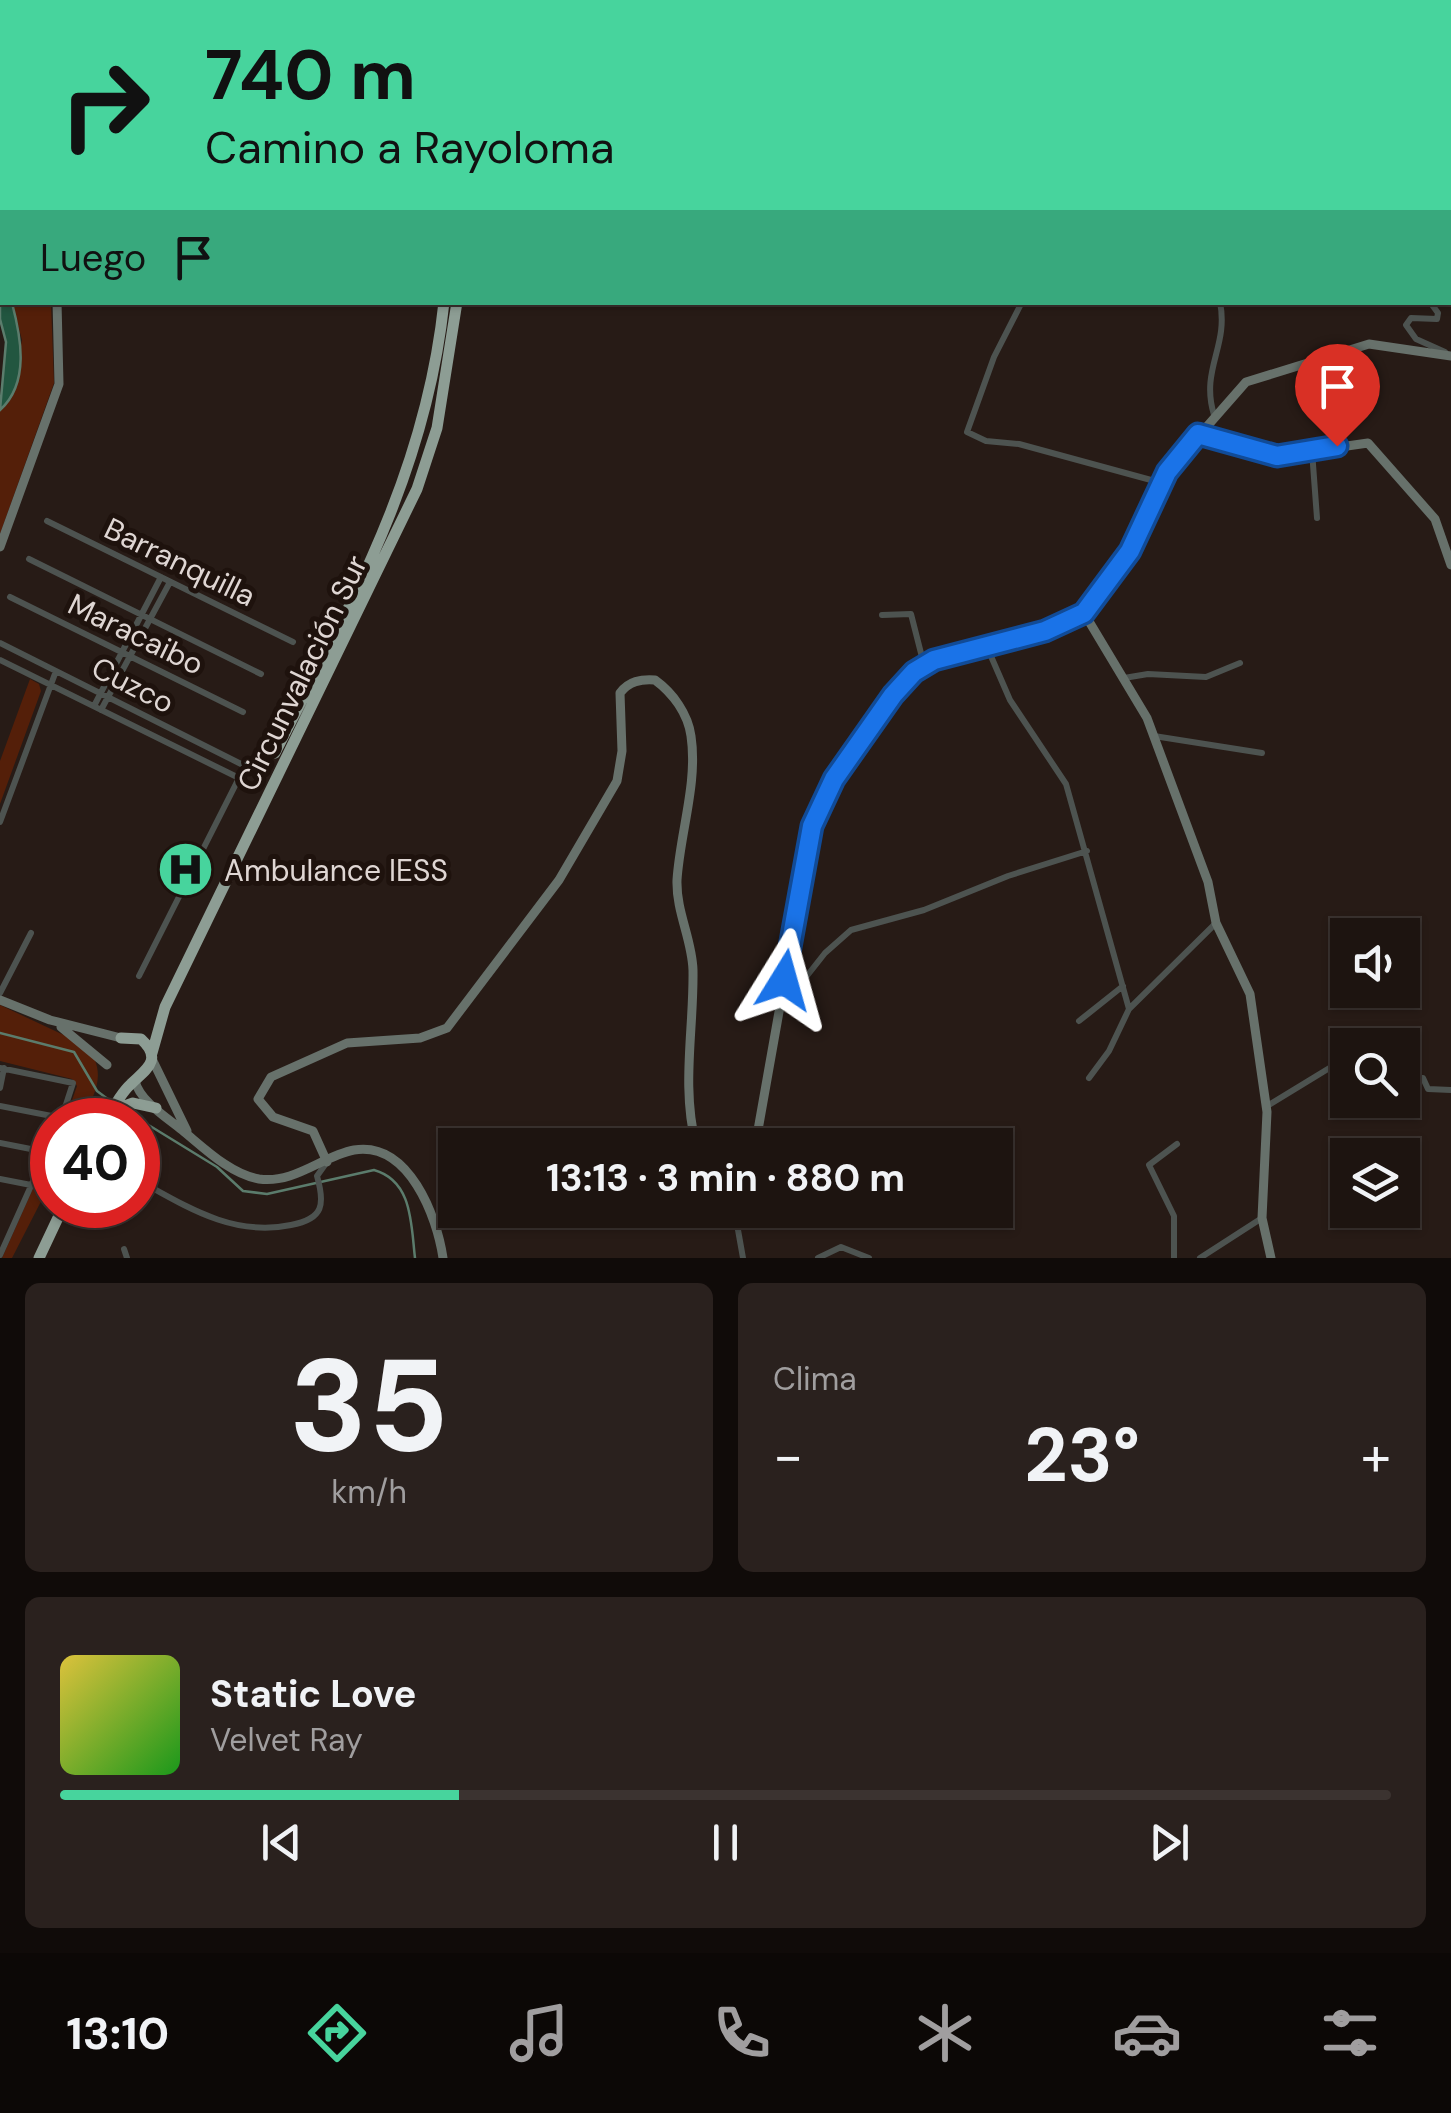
<!DOCTYPE html>
<html lang="es">
<meta charset="utf-8">
<style>
:root{--surface:#1d1410;--page:#2a211e;--text:#f1f3f6;--muted:#a09e9f;--line:#3b3330;--accent:#47d49d}
body{margin:0;font-family:"DM Sans",sans-serif;background:var(--page);color:var(--text);height:100vh;display:flex;flex-direction:column;font-size:38px;white-space:nowrap}
*{box-sizing:border-box;margin:0}
p{font-size:32px;color:var(--muted)}
.icon{flex:none;width:55px;height:55px;fill:none;stroke:currentColor;stroke-width:2;stroke-linecap:round;stroke-linejoin:round}
.map{position:relative;height:1258px;overflow:hidden}
.details{display:flex;flex-direction:column;gap:25px;padding:25px;background:#100b09;flex:1}
.details>*{flex:none}
.banner{position:absolute;left:0px;top:0px;width:1452px;height:305px;box-shadow:0 2px 8px #0004,0 0 0 2px var(--line);background:#47d49d;color:#111;overflow:hidden}
.buttons{position:absolute;left:1330px;top:918px;display:grid;gap:20px}
.buttons a{display:grid;place-items:center;width:90px;height:90px;border-radius:0px;background:var(--surface);box-shadow:0 2px 8px #0004,0 0 0 2px var(--line);font-size:50px}
.speed{position:absolute;left:30px;top:1098px;display:flex;gap:20px;font-size:50px;font-weight:700;text-align:center}
.speed>*{display:grid;place-content:center;width:130px;height:130px;border-radius:50%;background:var(--surface);box-shadow:0 2px 8px #0004,0 0 0 2px var(--line);line-height:1}
.speed .limit{border:15px solid #d22;background:#fff;color:#111}
.pin{position:absolute;display:grid;place-items:center;width:85px;height:85px;color:#fff;margin:-102px -42px;border-radius:50% 50% 50% 0;rotate:-45deg;box-shadow:0 0 10px #0007}
.pin .icon{rotate:45deg}
.me{position:absolute;width:110px;margin:-55px;rotate:8deg;stroke-linejoin:round;filter:drop-shadow(0 0 8px #0008)}
.turn{display:flex;align-items:center;gap:35px;height:210px;padding:0 40px;font-size:45px}
.turn .icon{width:130px;height:130px;stroke-width:2.5}
.turn b{display:block;font-size:70px;line-height:85px}
.then{display:flex;align-items:center;height:95px;padding:0 40px;background:#0003;gap:20px;font-size:38px}
.big{font-size:75px;font-weight:700;line-height:1.1}
.details .widget{flex:1;display:flex;flex-direction:column;justify-content:center;gap:15px;min-width:0;padding:0 35px;border-radius:15px;background:var(--page)}
.details .dial{align-items:center;gap:0}
.dial b{font-size:130px;line-height:1}
.song{display:flex;align-items:center;gap:30px}
.cover{width:120px;height:120px;border-radius:15px;background:linear-gradient(135deg,hsl(50 70% 55%),hsl(120 70% 35%))}
.played{height:10px;border-radius:5px;background:linear-gradient(90deg,var(--accent) 30%,var(--line) 30%)}
.keys{display:flex;justify-content:space-around;direction:ltr}
.heat{display:flex;justify-content:space-between;align-items:center;font-size:55px;direction:ltr}
.details .tiles{flex:1;display:grid;gap:25px;grid-template-columns:1fr 1fr}
.widget:last-child{grid-column:span 2}
.trip{position:absolute;left:438px;top:1128px;width:575px;height:100px;border-radius:0px;background:var(--surface);box-shadow:0 2px 8px #0004,0 0 0 2px var(--line);font-weight:700;line-height:100px;text-align:center}
.menu{display:flex;height:160px;justify-content:space-around;align-items:center;background:#0c0806;color:var(--muted)}
.menu .icon{width:70px;height:70px}
.menu .on{color:var(--accent)}
.menu b{font-size:45px;color:var(--text)}
.map>svg:first-child{display:block}
</style>
<div class="map">
<svg width="1451" height="1258" viewBox="0 0 1451 1258">
<rect width="100%" height="100%" fill="#271b16"/>
<path fill="#541f09" d="M12 303H51L54 383 0 534V410L8 403 22 340Z
M30 679 39 684 41 691 0 804V761Z
M0 1005 85 1045C108 1071 96 1092 82 1120H65L77 1086 72 1079 0 1061Z
M52 1146V1180L12 1258H2Z"/>
<path fill="#225640" stroke="#5b7c6c" stroke-width="2.5" d="M0 180 2 302 12 303C21 337 30 383 0 410L6 342 0 319Z"/>
<g fill="none" stroke-linecap="round" stroke-linejoin="round">
<path stroke="#5b7c6c" stroke-width="2.5" d="M0 1033 74 1052 97 1091 113 1103
M124 1110 217 1167 243 1191 267 1194 374 1170C413 1181 411 1225 415 1258"/>
<path stroke="#4d5350" stroke-width="6" d="M406 0 407 2
M911 0 913 2
M1372 0 1374 2
M279 2V0
M871 2 882 0
M1450 123 1451 122
M1450 181 1451 182
M1022 302 994 357 967 432 986 441 1019 444 1162 483
M1430 302 1438 313 1437 319 1411 318 1406 325 1416 339 1445 352
M1214 415C1200 369 1229 347 1220 302
M1312 451 1317 518
M47 521 293 642
M29 559 261 674
M10 597 243 712
M882 615 911 614 924 665
M0 643 245 766
M987 647 1010 700 1066 784 1129 1009
M0 660 239 778
M1124 678 1148 674 1206 677 1240 663
M94 706 161 577
M101 710 170 582
M1154 736 1262 753
M0 822 56 671
M139 976 245 766 275 753
M0 993 31 933
M780 1010 825 953 851 930 924 910 1008 876 1087 851
M1079 1021 1123 986
M0 1068 73 1083 61 1120
M1089 1078 1109 1051 1129 1009 1216 923
M1402 1081 1423 1078 1428 1089 1451 1090
M0 1088 4 1068
M0 1106 62 1118
M1267 1106 1336 1064 1344 1065 1348 1074
M0 1143 46 1152
M0 1179 31 1185
M138 1180C187 1207 233 1237 291 1225 324 1219 325 1204 317 1176L327 1162
M735 1213 743 1258
M124 1249 127 1258
M0 1255 52 1139
M818 1258 841 1247 869 1258
M1174 1258V1216L1149 1165 1177 1144
M1200 1258 1262 1218"/>
<path stroke="#67716b" stroke-width="9" d="M118 2 119 0
M1199 434 1277 456 1368 443 1435 519 1451 565
M0 547 59 384 57 302
M1084 613 1147 718 1208 882 1216 923 1250 994 1267 1112 1262 1218 1271 1258
M0 1000 50 1020 121 1038
M61 1027 107 1065
M152 1059 187 1131
M135 1081C140 1101 166 1117 182 1130 204 1148 230 1174 259 1179 295 1184 322 1156 354 1150 409 1141 437 1217 443 1258
M760 1145 758 1130 812 826 834 779 904 681 935 660 1045 631 1084 613 1130 551 1167 472 1246 382 1369 344 1451 356
M327 1162 313 1131 273 1117 258 1099 271 1077 347 1043 420 1038 447 1028 559 880 617 781 622 751 620 693C629 681 641 679 655 680 673 693 688 714 691 736 698 783 680 833 677 880 676 912 692 939 693 970 694 1029 681 1086 696 1145
M731 1210 748 1217 758 1210"/>
<path stroke="#8d9d94" stroke-width="11" d="M419 0V2
M435 0V2
M275 753C351 603 426 473 444 302
M152 1053 165 1007 417 489 437 428 457 302
M111 1111 133 1103 156 1108
M107 1120C113 1108 121 1093 131 1084 145 1070 164 1060 141 1039L121 1038
M39 1258 64 1205"/>
</g>
<g fill="none" stroke-linecap="round" stroke-linejoin="round">
<defs>
<path id="route" d="M784 980 812 826 834 779 893 695 914 672 934 660 1045 631 1084 613 1130 551 1167 472 1198 434 1277 456 1337 446"/>
</defs>
<use href="#route" stroke="#114b97" stroke-width="25"/>
<use href="#route" stroke="#1a73e8" stroke-width="18"/>
</g>
<defs>
<symbol id="hospital-disc" viewBox="-11 -11 22 22"><circle r="9.5" fill="#47d49d" stroke="#1e120d"/><path d="M-5-5h3v3.5h4V-5h3V5h-3V1.5h-4V5h-3Z" fill="#111"/></symbol>
</defs>
<g fill-rule="evenodd">
<use href="#hospital-disc" x="154" y="838" width="63" height="63"/>
</g>
<g text-anchor="middle" dominant-baseline="central" stroke-width="10" stroke-linejoin="round" paint-order="stroke">
<g font-size="30" fill="#dfd6d3" stroke="#1e120d">
<text transform="translate(180 562) rotate(26)">Barranquilla</text>
<text transform="translate(136 634) rotate(26)">Maracaibo</text>
<text transform="translate(302 673) rotate(-64)">Circunvalación Sur</text>
<text transform="translate(133 685) rotate(27)">Cuzco</text>
</g>
<g font-size="30" fill="#dfd6d3" stroke="#1e120d" text-anchor="start">
<text x="224" y="870">Ambulance IESS</text>
</g>
</g>
</svg>
<div class="buttons">
<a><svg class="icon" aria-label="sound" viewBox="0 0 24 24"><path d="M4 9h4l5-4v14l-5-4H4zM17 9q2 3 0 6"/></svg></a>
<a><svg class="icon" aria-label="search" viewBox="0 0 24 24"><circle cx="10" cy="10" r="6"/><path d="M15 15l6 6"/></svg></a>
<a><svg class="icon" aria-label="layers" viewBox="0 0 24 24"><path d="M12 4l9 5-9 5-9-5zM3 14l9 5 9-5"/></svg></a>
</div>
<div class="speed"><div class="limit">40</div></div>
<div class="pin" style="left:1337px;top:446px;background:#d93025"><svg class="icon" aria-label="arrive" viewBox="0 0 24 24"><path d="M6 21V4h12l-3 4 3 4H6"/></svg></div>
<svg class="me" style="left:784px;top:980px" viewBox="-20 -20 40 40"><path d="M0-17L14 15 0 8-14 15z" fill="#1a73e8" stroke="#fff" stroke-width="4"/></svg>
<div class="trip">13:13 · 3 min · 880 m</div>
<div class="banner">
<div class="turn"><svg class="icon" aria-label="right" viewBox="0 0 24 24"><path d="M7 20v-9h11M14 6l5 5-5 5"/></svg><div><b>740 m</b>Camino a Rayoloma</div></div>
<div class="then">Luego<svg class="icon" aria-label="arrive" viewBox="0 0 24 24"><path d="M6 21V4h12l-3 4 3 4H6"/></svg></div>
</div>
</div>
<section class="details">
<div class="tiles">
<div class="widget dial"><b>35</b><p>km/h</p></div>
<div class="widget"><p>Clima</p>
<div class="heat"><a>−</a><b class="big">23°</b><a>+</a></div>
</div>
<div class="widget">
<div class="song"><i class="cover"></i><div><b>Static Love</b><p>Velvet Ray</p></div></div>
<div class="played"></div>
<div class="keys"><svg class="icon" aria-label="previous" viewBox="0 0 24 24"><path d="M18 5L8 12l10 7zM5 5v14"/></svg><svg class="icon" aria-label="pause" viewBox="0 0 24 24"><path d="M8 5v14M16 5v14"/></svg><svg class="icon" aria-label="next" viewBox="0 0 24 24"><path d="M6 5l10 7-10 7zM19 5v14"/></svg></div>
</div>
</div>
</section>
<nav class="menu">
<b>13:10</b>
<svg class="icon on" aria-label="directions" viewBox="0 0 24 24"><path d="M12 3l9 9-9 9-9-9zM9 14v-3h6M13 9l2 2-2 2"/></svg>
<svg class="icon" aria-label="music" viewBox="0 0 24 24"><path d="M9 18V5l10-2v13"/><circle cx="6" cy="18" r="3"/><circle cx="16" cy="16" r="3"/></svg>
<svg class="icon" aria-label="phone" viewBox="0 0 24 24"><path d="M5 4h4l2 5-3 2q2 4 5 5l2-3 5 2v4C11 20 4 13 5 4z"/></svg>
<svg class="icon" aria-label="climate" viewBox="0 0 24 24"><path d="M12 3v18M4 7l16 10M4 17L20 7"/></svg>
<svg class="icon" aria-label="car" viewBox="0 0 24 24"><path d="M5 17H2v-5l4-1 3-4h7l3 4 3 1v5h-3M9 17h6M6 11h13"/><circle cx="7" cy="17" r="2"/><circle cx="17" cy="17" r="2"/></svg>
<svg class="icon" aria-label="filters" viewBox="0 0 24 24"><path d="M4 7h16M4 17h16"/><circle cx="9" cy="7" r="2"/><circle cx="15" cy="17" r="2"/></svg>
</nav>
